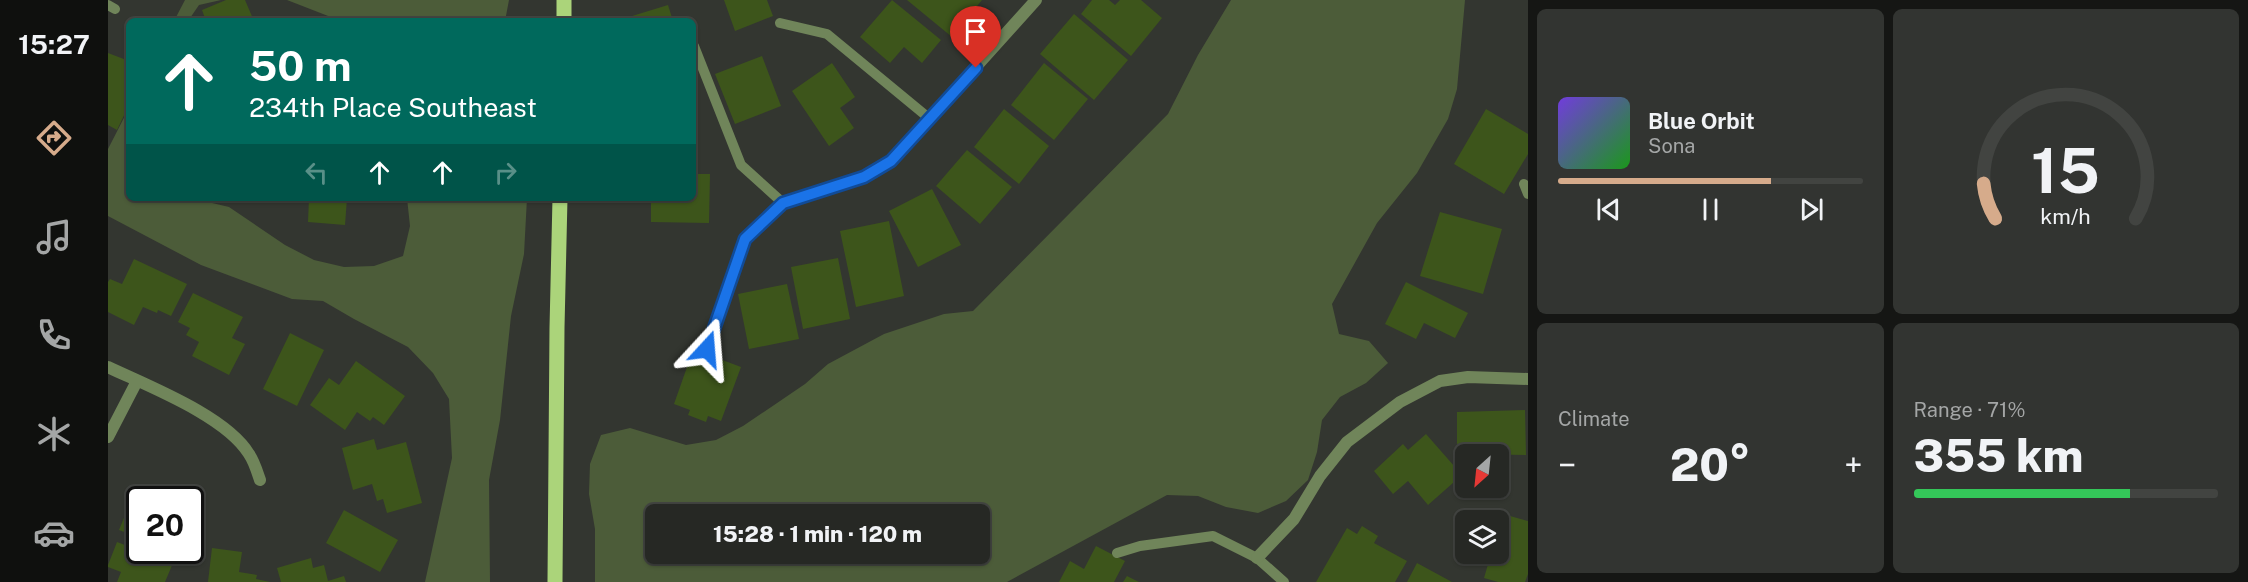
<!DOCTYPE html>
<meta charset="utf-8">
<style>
:root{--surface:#262824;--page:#323431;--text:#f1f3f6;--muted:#a4a6a6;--line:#424441;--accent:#d6ab8b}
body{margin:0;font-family:"Public Sans",sans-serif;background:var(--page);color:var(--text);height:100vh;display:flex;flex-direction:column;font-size:22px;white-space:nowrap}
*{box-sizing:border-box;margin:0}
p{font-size:20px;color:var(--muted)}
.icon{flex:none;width:33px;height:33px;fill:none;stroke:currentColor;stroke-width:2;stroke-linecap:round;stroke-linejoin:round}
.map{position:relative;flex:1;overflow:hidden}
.details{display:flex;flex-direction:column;gap:9px;padding:9px;background:#151614;width:720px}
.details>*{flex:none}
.banner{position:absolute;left:18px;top:18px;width:570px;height:183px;border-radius:9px;box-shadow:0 2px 4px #0004,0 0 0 2px var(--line);background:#00695c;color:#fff;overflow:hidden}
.needle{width:39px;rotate:207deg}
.fabs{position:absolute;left:1347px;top:444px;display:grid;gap:12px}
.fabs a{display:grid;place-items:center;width:54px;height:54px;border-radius:9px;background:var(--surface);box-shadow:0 2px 4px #0004,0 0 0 2px var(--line);font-size:30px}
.speed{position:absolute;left:18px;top:486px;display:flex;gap:12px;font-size:30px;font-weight:700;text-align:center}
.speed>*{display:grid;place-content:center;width:78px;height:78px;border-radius:50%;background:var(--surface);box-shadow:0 2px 4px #0004,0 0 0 2px var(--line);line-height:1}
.speed .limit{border:3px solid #111;border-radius:9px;background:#fff;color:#111}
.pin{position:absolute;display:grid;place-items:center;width:51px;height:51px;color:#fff;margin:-62px -26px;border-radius:50% 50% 50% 0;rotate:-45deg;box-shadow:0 0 6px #0007}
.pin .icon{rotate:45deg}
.me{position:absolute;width:66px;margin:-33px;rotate:19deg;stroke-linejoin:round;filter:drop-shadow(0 0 4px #0008)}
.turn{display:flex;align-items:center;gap:21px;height:126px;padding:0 24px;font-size:27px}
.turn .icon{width:78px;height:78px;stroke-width:2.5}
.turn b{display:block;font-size:42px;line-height:51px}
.lanes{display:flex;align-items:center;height:57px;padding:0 24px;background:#0003;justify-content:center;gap:30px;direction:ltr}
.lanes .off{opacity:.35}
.big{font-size:45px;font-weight:800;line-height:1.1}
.details .card{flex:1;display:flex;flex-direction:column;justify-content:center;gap:9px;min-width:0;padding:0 21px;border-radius:9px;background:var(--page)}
.details .dial{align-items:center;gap:0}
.dial svg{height:156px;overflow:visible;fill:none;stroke:var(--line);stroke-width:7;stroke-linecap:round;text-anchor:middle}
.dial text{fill:var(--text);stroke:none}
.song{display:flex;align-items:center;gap:18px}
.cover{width:72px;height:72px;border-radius:9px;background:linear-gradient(135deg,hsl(260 70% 55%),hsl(120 70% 35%))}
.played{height:6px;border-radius:3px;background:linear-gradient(90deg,var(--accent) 70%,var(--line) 70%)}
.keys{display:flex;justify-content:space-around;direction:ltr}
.heat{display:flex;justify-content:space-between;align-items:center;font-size:33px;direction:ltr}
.charge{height:9px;border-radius:4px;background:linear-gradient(90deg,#34c759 71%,var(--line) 0)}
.details .tiles{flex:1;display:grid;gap:9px;grid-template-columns:repeat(2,1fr)}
.trip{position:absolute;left:537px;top:504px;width:345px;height:60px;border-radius:9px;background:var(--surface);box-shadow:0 2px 4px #0004,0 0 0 2px var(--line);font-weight:800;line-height:60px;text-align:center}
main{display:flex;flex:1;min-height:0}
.dock{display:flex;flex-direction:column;width:108px;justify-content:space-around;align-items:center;background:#0f100e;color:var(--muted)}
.dock .icon{width:42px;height:42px}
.dock .current{color:var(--accent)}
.dock b{font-size:27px;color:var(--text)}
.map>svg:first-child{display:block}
</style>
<main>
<nav class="dock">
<b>15:27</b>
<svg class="icon current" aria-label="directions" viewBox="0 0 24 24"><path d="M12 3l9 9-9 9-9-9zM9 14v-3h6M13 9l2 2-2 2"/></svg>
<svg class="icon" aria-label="music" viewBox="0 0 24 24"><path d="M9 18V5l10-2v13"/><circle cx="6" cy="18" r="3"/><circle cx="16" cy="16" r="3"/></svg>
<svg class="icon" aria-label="phone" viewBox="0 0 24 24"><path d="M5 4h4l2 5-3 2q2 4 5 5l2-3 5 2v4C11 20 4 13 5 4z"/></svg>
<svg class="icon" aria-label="climate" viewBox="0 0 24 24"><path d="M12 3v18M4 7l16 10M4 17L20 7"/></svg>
<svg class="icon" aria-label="car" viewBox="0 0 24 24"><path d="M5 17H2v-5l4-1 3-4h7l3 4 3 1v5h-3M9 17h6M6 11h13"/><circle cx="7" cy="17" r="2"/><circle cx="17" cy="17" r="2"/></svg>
</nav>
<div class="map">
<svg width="1420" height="582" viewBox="0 0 1420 582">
<rect width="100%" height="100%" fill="#333630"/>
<path fill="#4c5c39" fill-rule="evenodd" d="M77 0H113L91 5 80 21H66Z
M179 0H401L397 21H233Z
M1123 0H1357L1349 89 1340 119 1309 173 1269 223 1224 304 1231 334 1261 341 1280 363 1258 383 1232 397 1214 420 1209 452 1200 480 1178 501 1150 513 1118 507 1090 496 1059 495 899 582H487V529L481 494 482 464 493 435 522 428 578 445 608 440 635 426 697 384 720 364 776 334 836 314 865 311 1060 114 1090 55ZM548 514H872V554H548Z
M21 108V198H83L121 207 177 245 206 260 236 267 266 266 295 256 302 226 299 198H419L416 254 403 316 392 420 381 480 382 582H317L344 458 341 399 325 373 300 347 246 319 215 301 184 299 93 265 0 216V149Z"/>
<path fill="#3d551b" d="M118 0H137L146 21H98L94 10Z
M616 0H659L665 16 627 31Z
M784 0 833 40 814 63 796 47 782 63 752 37Z
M799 0H874L844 37Z
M984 0H1001L1007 5 1012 0H1033L1054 18 1023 56 973 14Z
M560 5 565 21H511V20Z
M966 14 1020 60 986 100 932 54Z
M0 53 21 61V105L9 130 0 125Z
M654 56 673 106 627 124 607 74Z
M724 63 747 97 732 108 746 128 721 146 684 91Z
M936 63 980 99 946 140 903 105Z
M896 109 941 146 911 184 866 147Z
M1378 109 1420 134V154L1396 194 1346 164Z
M859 150 904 187 872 224 828 186Z
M585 174H602L601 223 543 222V198H585Z
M824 189 853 245 810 267 781 211Z
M201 198H239L237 225 200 222Z
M1332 212 1394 229 1375 294 1312 276Z
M781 221 796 296 748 307 732 231Z
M730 258 742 319 695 329 683 267Z
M26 259 79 284 63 316 50 310 49 313 35 307 26 325 0 312V282L2 279 14 284Z
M1298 282 1360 313 1347 338 1316 323 1308 339 1277 324Z
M679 284 691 339 641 349 630 294Z
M85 293 135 317 124 338 137 344 121 375 84 356 91 342 78 335 82 328 70 322Z
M182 333 216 350 189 406 155 389Z
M584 353 603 359 602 361 607 363 609 358 633 367 613 421 600 416 598 422 580 415 582 410 566 404Z
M248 361 297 396 276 425 265 417 262 421 249 412 237 430 202 405 221 378 231 385Z
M1417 410 1418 455 1363 454V444H1349V412Z
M1318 434 1354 475 1320 505 1300 481 1285 494 1266 471 1295 444 1300 450Z
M266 439 269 450 298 442 314 503 279 513 275 499 269 501 264 484 245 490 234 448Z
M53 486 86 499V500H38L41 494 48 497Z
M22 503 32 506V538L11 530Z
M236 510 290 540 272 572 218 543Z
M1395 514 1420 521V574L1417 582H1390L1376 578 1383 554H1390V529Z
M1254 526 1270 536 1266 543 1299 561 1287 582H1208L1239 528 1249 534Z
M9 542 65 563 57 582H9L13 572 0 567V565Z
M988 546 1017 561 1006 582H951L962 561 976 569Z
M104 548 134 552 131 572 149 575 148 579 162 582H100Z
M203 558 205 568 216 565 220 581 236 576 238 582H173L169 568Z
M1309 563 1344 582H1299Z
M1019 576 1031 582H1015Z"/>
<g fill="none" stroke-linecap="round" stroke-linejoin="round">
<path stroke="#70855a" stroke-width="10" d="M0 5 7 9
M672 23 719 34 822 119
M586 46 633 165 675 203 637 239 599 349
M1416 184 1420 194
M1009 553 1032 546 1105 536 1149 558 1176 582"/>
<path stroke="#70855a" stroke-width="12" d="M675 203 756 177 783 161 928 0
M0 367C40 386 118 416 141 454 146 461 149 471 152 480
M0 437 29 381
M1149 558 1186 519 1212 476 1239 442 1292 402 1332 381 1360 377 1420 379"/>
<path stroke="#abd47a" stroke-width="15" d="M456 0V21
M447 582 449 328 452 198"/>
</g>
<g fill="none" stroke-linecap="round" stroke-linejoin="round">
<defs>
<path id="route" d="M599 349 637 239 675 203 756 177 783 161 868 68"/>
</defs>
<use href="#route" stroke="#114b97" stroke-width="15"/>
<use href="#route" stroke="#1a73e8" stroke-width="10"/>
</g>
</svg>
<div class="fabs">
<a><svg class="needle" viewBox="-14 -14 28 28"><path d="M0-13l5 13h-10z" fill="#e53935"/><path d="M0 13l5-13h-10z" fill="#a4a6a6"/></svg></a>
<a><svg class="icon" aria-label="layers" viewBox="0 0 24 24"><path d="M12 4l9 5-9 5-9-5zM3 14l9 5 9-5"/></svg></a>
</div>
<div class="speed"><div class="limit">20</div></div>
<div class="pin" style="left:868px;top:68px;background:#d93025"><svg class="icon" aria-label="arrive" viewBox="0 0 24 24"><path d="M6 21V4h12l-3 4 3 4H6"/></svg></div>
<svg class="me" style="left:599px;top:349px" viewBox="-20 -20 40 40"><path d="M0-17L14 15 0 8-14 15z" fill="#1a73e8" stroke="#fff" stroke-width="4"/></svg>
<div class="trip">15:28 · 1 min · 120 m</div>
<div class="banner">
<div class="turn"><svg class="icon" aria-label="ahead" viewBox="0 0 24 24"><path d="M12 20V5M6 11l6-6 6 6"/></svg><div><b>50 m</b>234th Place Southeast</div></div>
<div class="lanes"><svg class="icon off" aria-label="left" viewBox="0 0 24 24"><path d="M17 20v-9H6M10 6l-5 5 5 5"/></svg><svg class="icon" aria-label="ahead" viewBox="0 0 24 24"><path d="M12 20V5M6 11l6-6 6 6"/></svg><svg class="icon" aria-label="ahead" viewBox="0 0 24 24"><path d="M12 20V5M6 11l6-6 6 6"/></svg><svg class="icon off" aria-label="right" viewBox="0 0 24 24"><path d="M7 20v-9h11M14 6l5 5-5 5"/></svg></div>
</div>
</div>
<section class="details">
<div class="tiles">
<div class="card">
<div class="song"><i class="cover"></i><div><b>Blue Orbit</b><p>Sona</p></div></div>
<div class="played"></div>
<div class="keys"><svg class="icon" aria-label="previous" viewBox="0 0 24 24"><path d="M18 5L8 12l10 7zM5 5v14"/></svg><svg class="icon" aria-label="pause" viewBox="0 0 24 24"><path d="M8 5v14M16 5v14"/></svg><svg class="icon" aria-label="next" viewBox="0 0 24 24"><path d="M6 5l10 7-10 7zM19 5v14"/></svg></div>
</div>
<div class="card dial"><svg viewBox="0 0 100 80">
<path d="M14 69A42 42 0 1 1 86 69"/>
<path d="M14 69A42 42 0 0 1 8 51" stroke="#d6ab8b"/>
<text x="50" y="56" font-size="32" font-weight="700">15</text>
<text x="50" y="72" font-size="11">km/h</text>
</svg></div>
<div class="card"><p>Climate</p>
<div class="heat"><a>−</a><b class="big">20°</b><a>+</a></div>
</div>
<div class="card"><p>Range · 71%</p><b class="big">355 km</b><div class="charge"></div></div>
</div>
</section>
</main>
